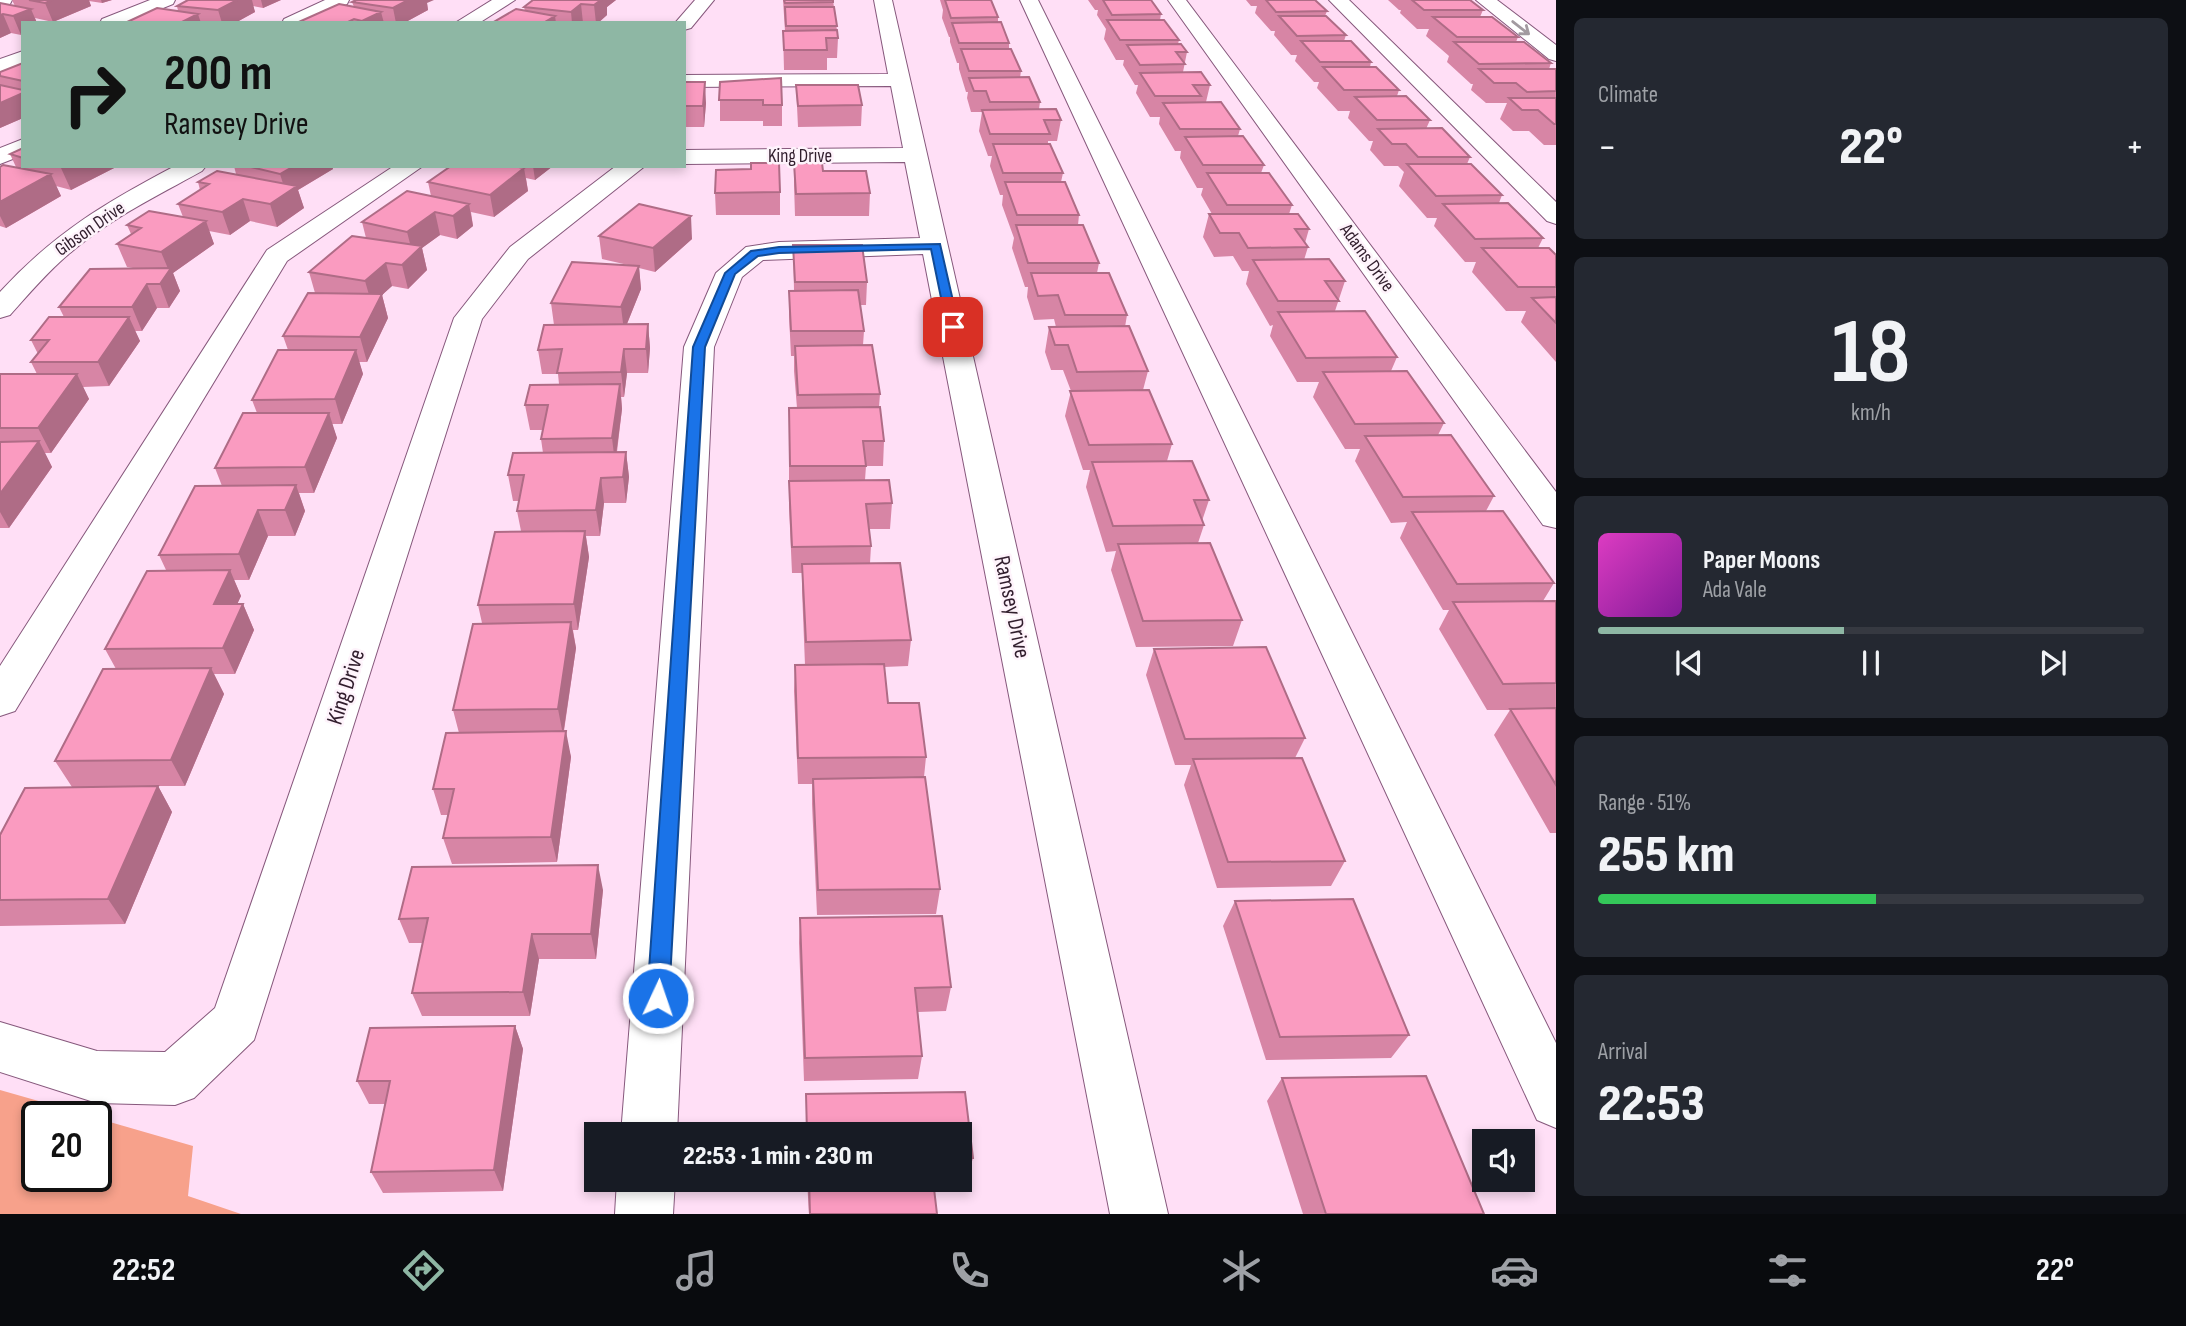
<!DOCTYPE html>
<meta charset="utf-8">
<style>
:root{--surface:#171b24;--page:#242831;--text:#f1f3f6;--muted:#9ea1a6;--line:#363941;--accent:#8eb7a4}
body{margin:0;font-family:"Sofia Sans Condensed",sans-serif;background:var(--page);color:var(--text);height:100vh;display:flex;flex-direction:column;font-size:26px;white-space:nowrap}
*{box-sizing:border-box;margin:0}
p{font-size:23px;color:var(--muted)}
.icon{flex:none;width:38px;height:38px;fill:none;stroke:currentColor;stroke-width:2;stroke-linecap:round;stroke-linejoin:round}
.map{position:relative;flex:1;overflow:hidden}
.drawer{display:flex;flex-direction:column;gap:18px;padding:18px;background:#0d0f14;width:630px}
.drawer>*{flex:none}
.top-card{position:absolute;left:21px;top:21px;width:665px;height:147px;border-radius:0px;box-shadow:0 4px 10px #0003;background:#8eb7a4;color:#111;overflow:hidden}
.controls{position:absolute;left:1472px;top:1129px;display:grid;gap:14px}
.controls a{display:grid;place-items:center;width:63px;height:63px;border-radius:0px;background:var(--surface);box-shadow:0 4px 10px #0003;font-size:35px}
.speed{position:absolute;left:21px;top:1101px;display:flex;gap:14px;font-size:35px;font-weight:700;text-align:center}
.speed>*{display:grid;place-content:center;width:91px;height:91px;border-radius:50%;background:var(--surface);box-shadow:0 4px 10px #0003;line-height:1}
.speed .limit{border:4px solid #111;border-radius:10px;background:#fff;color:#111}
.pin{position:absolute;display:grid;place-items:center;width:60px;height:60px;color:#fff;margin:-30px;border-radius:14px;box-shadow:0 4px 10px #0006}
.me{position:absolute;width:77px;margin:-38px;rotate:3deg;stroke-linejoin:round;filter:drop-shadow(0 0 5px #0008)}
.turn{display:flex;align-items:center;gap:24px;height:147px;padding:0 28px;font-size:32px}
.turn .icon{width:91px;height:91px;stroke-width:2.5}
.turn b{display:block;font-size:49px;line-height:60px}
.big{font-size:52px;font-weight:800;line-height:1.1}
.drawer .widget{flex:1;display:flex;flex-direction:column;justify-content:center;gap:10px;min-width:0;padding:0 24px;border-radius:10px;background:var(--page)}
.drawer .dial{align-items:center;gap:0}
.dial b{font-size:91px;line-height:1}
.song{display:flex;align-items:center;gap:21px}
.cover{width:84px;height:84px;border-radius:10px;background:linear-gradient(135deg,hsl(310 70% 55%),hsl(290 70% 35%))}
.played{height:7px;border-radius:4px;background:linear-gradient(90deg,var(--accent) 45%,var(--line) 45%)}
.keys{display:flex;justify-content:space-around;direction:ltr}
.heat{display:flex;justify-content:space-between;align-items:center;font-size:38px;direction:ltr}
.charge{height:10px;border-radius:5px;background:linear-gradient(90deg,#34c759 51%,var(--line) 0)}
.trip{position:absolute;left:584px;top:1122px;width:388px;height:70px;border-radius:0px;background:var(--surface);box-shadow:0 4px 10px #0003;font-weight:800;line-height:70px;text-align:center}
.menu{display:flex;height:112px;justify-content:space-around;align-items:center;background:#090b0e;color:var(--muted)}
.menu .icon{width:49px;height:49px}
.menu .current{color:var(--accent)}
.menu b{font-size:32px;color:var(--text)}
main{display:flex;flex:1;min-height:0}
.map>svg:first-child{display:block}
</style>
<main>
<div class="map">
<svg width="1556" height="1214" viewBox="0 0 1556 1214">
<rect width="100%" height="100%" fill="#ffdff6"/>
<path fill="#f7a18b" d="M0 1090 91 1116H37V1176H96V1118L193 1146 188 1196 241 1214H0Z"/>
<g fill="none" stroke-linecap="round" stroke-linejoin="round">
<defs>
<path id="minor" d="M0 0H12L10 4 0 7Z
M150 0H175L173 4 126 23H100L102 19Z
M325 0H349L347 4 307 23H282L284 19Z
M492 0H515L479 23H455Z
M695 0H714L691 28 684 30V23H675Z
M874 0H892L1168 1214H1110L923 254 763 260 742 277 714 347 677 1134H621L684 347 716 273 746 247 779 242 920 238 905 162 684 164V150L903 148 891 86 684 87V75L888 74Z
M1020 0H1038L1556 1043V1128L1537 1120Z
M1168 0H1186L1556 492V528L1543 525Z
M1329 0H1349L1556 202V224L1547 221Z
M1476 0H1497L1556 45V61L1549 59Z
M23 51V64L0 72V59Z
M23 139V155L0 164V148Z
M175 166H206L202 171C157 196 109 219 70 253 48 271 29 294 10 315L0 318V292C54 233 105 203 175 166Z
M394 166H423L287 261 15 711 0 716V666L267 250Z
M616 166H645L528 259 482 319 254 1040 194 1098 175 1105 97 1103 0 1072V1022L97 1051 165 1052 215 1008 454 318 510 247Z
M617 1180H675L673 1214H615Z"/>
</defs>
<use href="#minor" stroke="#86587c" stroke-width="2"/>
<use href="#minor" fill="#fff" fill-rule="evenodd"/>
</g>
<path fill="#d785a5" d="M12 0H112L102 3 89 1 91 6 53 22 35 18 37 23H23V35H21L11 33 0 38V3L15 6Z
M188 0H281L263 8 253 6 255 12 235 23H125L178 11 177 6Z
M533 0H616L607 7V15L598 23H492L525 11 524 7Z
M783 0H833L838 38 837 58H827V70H784L783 31H785Z
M940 0H991L998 17V22L1009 43V49L1021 71 1020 78 1040 102 1039 109 1061 120 1057 141H1048V144L1063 173 1061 182 1079 215 1078 225 1099 263 1097 273 1127 315 1125 327 1148 371 1143 390 1172 444 1167 461 1209 500 1202 521 1204 525 1198 543 1242 620 1233 646 1136 647 1111 570 1116 551 1106 552 1086 487 1090 470H1083L1065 416 1071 391 1063 370H1051L1045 352 1049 327H1056L1054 319 1034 320 1027 297 1028 287H1025L1012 248 1014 238 1002 205 1003 195H1000L990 166 992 156H988L979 131 982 112H971L967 98 968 92H966L959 69V63H957L950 42V37H949L942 18 943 10Z
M1088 0H1151L1161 14 1160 20 1179 40 1178 44 1187 52 1183 72 1210 85 1206 102 1240 129 1238 136 1264 165 1261 173 1292 205 1289 214 1309 229 1305 243 1308 247 1304 260 1345 281 1335 311 1397 357 1391 371 1444 423 1438 435 1494 496 1486 511 1554 583 1543 601H1556V833H1550L1494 735 1510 710H1487L1439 629 1449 610H1443L1400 538 1407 522 1391 523 1355 461 1360 449H1345L1313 397 1319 382H1297L1270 336 1273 325 1270 326 1246 284 1249 271H1242L1233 256 1214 257 1203 237 1209 214H1212L1201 195 1203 188H1197L1180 158 1181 151H1175L1159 124 1160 117H1150L1136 93 1138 85H1135L1123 65 1124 60H1116L1104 39 1106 29 1097 15 1098 10H1095Z
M1246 0H1315L1327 11 1325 16 1346 35 1344 41 1371 62 1370 67 1399 90 1397 96 1430 120 1426 129 1470 157 1467 164 1502 195 1499 203 1543 238 1538 248 1556 255V362L1521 322 1526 311H1506L1472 272 1476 262H1465L1434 226 1437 218H1427L1399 186 1404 172 1398 166H1384L1370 150 1373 141H1369L1348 118 1350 111H1338L1317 88 1319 82H1314L1295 61 1297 55H1291L1274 35 1275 31H1271L1255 13 1257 6H1251Z
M1388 0H1470L1483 10 1480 17 1518 37 1516 42 1551 63 1549 69H1556V145H1544L1529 131H1513L1500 119 1507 103H1486L1471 90 1473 84H1471L1447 62 1449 56 1426 36 1429 29H1417L1400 13 1401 10H1399Z
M352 2 427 3 428 10 404 23H302L301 21 354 7Z
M23 63V118L0 128V72Z
M684 82 706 103 704 127H684Z
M720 82 782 105V126H763V121H720Z
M796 85 862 105 861 126 798 127Z
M23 148V166H118L71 190 56 186 61 196 6 228 0 226V167H16L10 154Z
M794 163 823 171 870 193 869 216H795L794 185Z
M234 166H332L333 169 298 190 304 208 277 227 250 221 230 235 209 231 214 244 173 273 180 291 169 308H157L142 331H135L140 341 109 386 83 387 89 399 51 453H45L52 467 9 528H0V375L37 374 31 362 38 354 31 340 64 317 59 307 133 268 127 267 117 244 131 234 127 225 183 217 178 204 200 190 198 182 236 174Z
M451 166H553L535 180 526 178 528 191 494 217 471 212 473 226 457 239 440 235 422 248 427 270 408 289 392 286 382 295 388 318 367 362H359L363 374 342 424H332L337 438 314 493H299L305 511 295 536H268L249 580H234L241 596 237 604H243L254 630 235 674H214L224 694 185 786H158L172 812 125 924 0 926V835L72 787 55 761 116 669 105 649 166 570 159 555 222 486 215 468 257 413 252 400 288 350 283 336 315 293 309 272 366 238 362 222 431 196 428 182Z
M780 192V215H716L715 193Z
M599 236 692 239 655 272 639 268 641 289 627 324H648L650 348 648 373H627L624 397H621L622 409 617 452H626L629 477 626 503H604L600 536H586L589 557 578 630H573L576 648 564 731 571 757 557 862 452 864 443 838 449 815H441L433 789 459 733 453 710 482 623 478 605 521 531 517 511 519 501H513L508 475 543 453 541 439 543 430H530L525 405 559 384 558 374H542L538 350 554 325 551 303 628 265 602 259Z
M793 245 867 282 866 305H860L864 331 863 345 880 394 879 407 884 441 883 466H866L865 480 892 503 890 529H869L871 546 870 563 911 640 908 666 884 667 888 703 926 757 924 777 940 889 936 914 817 915 812 804V784H798L794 691 795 665H805L802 590V573H792L789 506V408H797L794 371V356H791L789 315V291L794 290Z
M1154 649 1305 738 1295 758 1345 861 1331 886 1217 888 1184 785 1191 765H1175L1146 675Z
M603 890 596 959H539L530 1016H422L412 993 423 943H409L399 919Z
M1235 901 1409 1035 1391 1058 1266 1060 1223 926Z
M800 918 951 987 946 1011 918 1012 922 1056 918 1079 804 1081 799 943Z
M515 1026 523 1049 503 1191 383 1193 371 1172 385 1104H369L357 1081Z
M1282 1078 1484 1214H1303L1267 1101Z
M965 1092 973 1158 967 1179H961V1134H806V1094Z
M807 1180H945H933L937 1214H809Z"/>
<path fill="#af6c86" d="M53 0H89L91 6 53 22 45 3Z
M101 0H112L102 3Z
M237 0H252L255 12 235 23H222L218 10Z
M261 0H281L263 8Z
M408 0H434L427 3 428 10 404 23H396L393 8Z
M601 0H616L607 7V15L598 23H596L594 5Z
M581 4 583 23H572L571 12Z
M31 9 37 23H23V35H21L13 16Z
M381 12 384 23H363L362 21Z
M3 14 11 33 0 38V15Z
M198 14 201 23H180Z
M555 16 556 23H543Z
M705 82 706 103 704 127 703 106Z
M23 93V118L0 128V103Z
M65 166H118L71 190 61 168Z
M294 166H332L333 169 298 190 304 208 277 227 270 204 286 193 280 174Z
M533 166H553L535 180Z
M524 168 528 191 494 217 490 195Z
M51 174 61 196 6 228 0 216V202Z
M243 199 250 221 230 235 222 212Z
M469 204 473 226 457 239 453 216Z
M435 212 440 235 422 248 427 270 408 289 402 265 413 255 407 232Z
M691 216 692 239 655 272 653 248Z
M206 221 214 244 173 273 180 291 169 308 160 284 169 271 161 252Z
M386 263 392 286 382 295 388 318 367 362 360 337 372 305 365 281Z
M639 266 641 289 624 331 621 307Z
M147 284 157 308 142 331 132 307Z
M129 317 140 341 109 386 98 362Z
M648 324 650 348 648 373 646 349Z
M624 349 627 373 624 397 621 372Z
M356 350 363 374 342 424 335 399Z
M77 374 89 399 51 453 38 428Z
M620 384 622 409 615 463 612 438Z
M329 413 337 438 314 493 305 467Z
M39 441 52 467 9 528 0 512V494Z
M626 452 629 477 626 503 623 477Z
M601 478 604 503 600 536 596 510Z
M296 485 305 511 295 536 285 510Z
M258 510 268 536 249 580 239 554Z
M585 531 589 557 578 630 574 604Z
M230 570 241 596 225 630 214 604Z
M243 604 254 630 235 674 223 648Z
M571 622 576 648 563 735 558 709Z
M211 668 224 694 185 786 171 760Z
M566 731 571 757 557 862 551 837Z
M158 786 172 812 125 924 108 899Z
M598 865 603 890 596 959 591 934Z
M532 934 539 959 530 1016 523 992Z
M515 1026 523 1049 503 1191 494 1170Z"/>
<path fill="#fa9bc0" stroke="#af6c86" stroke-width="2" d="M29 0H53L45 3Z
M188 0H237L218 10 177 6Z
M356 0H408L393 8 352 2Z
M533 0H601L594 5 581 4 571 12 524 7Z
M784 0H833V2L785 3Z
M945 0H991L998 17 951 18Z
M1103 0H1151L1161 14 1112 15Z
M1266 0H1315L1327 11 1276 12Z
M1412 0H1470L1483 10H1424Z
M0 3 31 9 13 16 3 14 0 15Z
M339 4 381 12 362 21 354 19 346 23H310L301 21Z
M785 7H834L837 26H786Z
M157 8 198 14 180 23H125Z
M516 9 555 16 543 23H492Z
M1279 16H1326L1346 35 1297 36Z
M1433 17H1492L1518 37H1457Z
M1107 20H1164L1179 40H1120Z
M1001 22 1009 43H959L952 23Z
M837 30 838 38H826L827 50H784L783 31Z
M1301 41H1351L1371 62H1320Z
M1454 42H1524L1551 63 1479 64Z
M1181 44 1187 52H1176L1185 64 1140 65 1127 45Z
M961 49H1011L1021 71H969Z
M23 63V81L0 76V72Z
M1323 67H1376L1399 90H1344Z
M1479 69H1556V91L1527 92 1516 83H1494Z
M1201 72 1210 85H1193L1201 96H1155L1140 73Z
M1029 77 1040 102H990L986 91H974L969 78Z
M781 78 782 105H763V100H719L720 82Z
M684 82H705L703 106H684Z
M0 85 23 90V93L0 103Z
M796 85H858L862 105 798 106Z
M1406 96 1430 120H1377L1355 97Z
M1509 98H1556V124H1554L1538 110H1522Z
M1221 102 1240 129H1180L1163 103Z
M1056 109 1061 120H1044L1050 134H990L982 110Z
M1442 128 1470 157H1418L1406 144H1392L1378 129Z
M1243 136 1264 165H1203L1185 137Z
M993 144H1050L1063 173H1003Z
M23 148V158L10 154Z
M751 163H779L780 192 715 193 716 170 751 169Z
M794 163H822L823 171H866L870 193 796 194Z
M1407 164H1471L1502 195 1436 196Z
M3 165 51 174 0 202V167Z
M247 166H294L280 174Z
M451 166H513L524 168 490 195 428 182Z
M217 171 297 186 270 204 243 199 222 212 178 204 209 184 198 182Z
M1207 173H1269L1292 205H1227Z
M1005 182H1065L1079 215H1017Z
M407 191 469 204 453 216 435 212 407 232 362 222Z
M1508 203 1543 238 1475 239 1443 204Z
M639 204 691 216 653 248 599 236Z
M149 211 206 221 161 252 117 244 141 228 127 225Z
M1209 214H1298L1309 229H1295L1308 247 1248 248 1239 233H1220Z
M1016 225H1083L1099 263H1028Z
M352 236 422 246 402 265 386 263 365 281 309 272Z
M793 245H862L867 282H795Z
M1482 248H1549L1556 255V287H1518Z
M1329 259 1345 281H1325L1339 301H1278L1253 260Z
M572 262 639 266 621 307 551 303Z
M171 268 160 284H147L132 307H59L90 269Z
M1031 273H1109L1127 315H1065L1058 295 1038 296Z
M858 290 864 331H791L789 291Z
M308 293 382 294 360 337 283 336Z
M1556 297V323L1532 298Z
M1365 311 1397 357 1306 358 1278 312Z
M49 317H129L98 362H31L49 340H31Z
M648 324 646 349H624L621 372 557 373 562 349 538 350 544 325Z
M1129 326 1148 371 1077 372 1068 345H1055L1049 327Z
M872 345 880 394 798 395 795 346Z
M278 350H356L335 399 252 400Z
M1407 371 1444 423 1355 424 1323 372Z
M0 374H77L38 428H0Z
M620 384 612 438 541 439 548 405H525L530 385Z
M1149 390 1172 444 1089 445 1070 391Z
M880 407 884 441H863L866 466H790L789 408Z
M243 413H329L305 467 215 468Z
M1451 435 1494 496 1403 497 1365 436Z
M39 441 0 494V442Z
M626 452 623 477 601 478 596 510 517 511 524 475H508L513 453Z
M1192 461 1209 500H1194L1204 525 1113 526 1092 462Z
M889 480 892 503 866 504 871 546 792 547 789 481Z
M296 485 285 510H258L239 554 159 555 195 486Z
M1503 511 1554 583 1457 584 1412 512Z
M585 531 574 604 478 605 495 532Z
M1210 543 1242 620 1143 621 1118 544Z
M900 563 911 640 806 642 802 564Z
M230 570 214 604H243L223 648 105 649 147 571Z
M1556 601V683L1503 684 1453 602Z
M571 622 558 709 453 710 473 624Z
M1266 647 1305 738 1185 739 1154 649Z
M884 664 888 703H919L926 757 798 758 795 665Z
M211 668 171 760 55 761 103 669Z
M1556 708V785L1510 709Z
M566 731 551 837 443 838 454 789H433L446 733Z
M1302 758 1345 861 1228 862 1193 759Z
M925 777 940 889 818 890 813 779Z
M158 786 108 899 0 900V835L25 788Z
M598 865 591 934H532L523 992 412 993 428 918 399 919 412 867Z
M1353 899 1409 1035 1280 1037 1235 901Z
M942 916 951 987 915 988 922 1056 805 1058 800 918Z
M515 1026 494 1170 371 1172 390 1081H357L370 1028Z
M1426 1076 1484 1214H1326L1282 1078Z
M965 1092 973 1158H961V1134H807L806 1094Z
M809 1180H933L937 1214H810Z"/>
<defs><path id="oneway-shaft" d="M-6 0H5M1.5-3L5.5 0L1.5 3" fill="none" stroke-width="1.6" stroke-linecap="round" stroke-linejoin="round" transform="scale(1.75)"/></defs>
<use stroke="#a29aa0" href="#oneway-shaft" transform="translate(1521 28) rotate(38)"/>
<path fill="#1a73e8" stroke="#114b97" stroke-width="2" d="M940 244 959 327 958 329 947 327 931 249 779 253 758 256 735 274 705 347 669 998 666 1005 658 1008 650 1005 647 998 693 347 725 273 751 251 779 247Z"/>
<g text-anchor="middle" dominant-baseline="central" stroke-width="5" stroke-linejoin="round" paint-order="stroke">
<g font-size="19" fill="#311e2d" stroke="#fef3fb">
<text x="800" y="156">King Drive</text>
<text transform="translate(90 229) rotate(-35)">Gibson Drive</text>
<text transform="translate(1367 258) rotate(54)">Adams Drive</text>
</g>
<g font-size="23" fill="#311e2d" stroke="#fef3fb">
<text transform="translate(1012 607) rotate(78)">Ramsey Drive</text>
<text transform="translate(346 687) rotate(-72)">King Drive</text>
</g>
</g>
</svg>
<div class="controls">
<a><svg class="icon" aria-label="sound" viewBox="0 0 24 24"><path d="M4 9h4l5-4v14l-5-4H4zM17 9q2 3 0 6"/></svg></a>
</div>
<div class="speed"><div class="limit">20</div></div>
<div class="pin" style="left:953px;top:327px;background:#d93025"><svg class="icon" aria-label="arrive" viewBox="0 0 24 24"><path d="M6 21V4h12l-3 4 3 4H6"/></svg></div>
<svg class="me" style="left:658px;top:998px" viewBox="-20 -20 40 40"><circle r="17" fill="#1a73e8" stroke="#fff" stroke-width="3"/><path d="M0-11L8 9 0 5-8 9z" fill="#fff"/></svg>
<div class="trip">22:53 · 1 min · 230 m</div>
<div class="top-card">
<div class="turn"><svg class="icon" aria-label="right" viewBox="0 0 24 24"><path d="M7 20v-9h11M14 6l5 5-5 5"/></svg><div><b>200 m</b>Ramsey Drive</div></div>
</div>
</div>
<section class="drawer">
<div class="widget"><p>Climate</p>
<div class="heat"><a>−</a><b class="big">22°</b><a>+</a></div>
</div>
<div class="widget dial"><b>18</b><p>km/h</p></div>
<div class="widget">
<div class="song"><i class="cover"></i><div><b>Paper Moons</b><p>Ada Vale</p></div></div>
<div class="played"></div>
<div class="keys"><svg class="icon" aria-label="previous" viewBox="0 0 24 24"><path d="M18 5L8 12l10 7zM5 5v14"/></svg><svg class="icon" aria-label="pause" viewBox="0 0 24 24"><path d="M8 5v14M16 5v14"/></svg><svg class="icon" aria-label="next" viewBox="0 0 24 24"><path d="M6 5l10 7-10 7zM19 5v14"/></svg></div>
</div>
<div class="widget"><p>Range · 51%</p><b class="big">255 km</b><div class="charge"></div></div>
<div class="widget"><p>Arrival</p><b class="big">22:53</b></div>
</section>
</main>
<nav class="menu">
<b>22:52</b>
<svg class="icon current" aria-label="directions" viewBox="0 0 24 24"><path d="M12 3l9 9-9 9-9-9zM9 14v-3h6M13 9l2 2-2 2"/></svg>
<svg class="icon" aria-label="music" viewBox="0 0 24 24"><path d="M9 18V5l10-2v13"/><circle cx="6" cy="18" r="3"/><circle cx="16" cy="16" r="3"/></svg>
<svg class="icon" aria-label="phone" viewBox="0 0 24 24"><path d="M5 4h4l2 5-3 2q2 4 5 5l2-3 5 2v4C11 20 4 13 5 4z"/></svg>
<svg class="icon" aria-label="climate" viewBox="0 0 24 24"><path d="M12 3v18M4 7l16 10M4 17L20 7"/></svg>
<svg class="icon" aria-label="car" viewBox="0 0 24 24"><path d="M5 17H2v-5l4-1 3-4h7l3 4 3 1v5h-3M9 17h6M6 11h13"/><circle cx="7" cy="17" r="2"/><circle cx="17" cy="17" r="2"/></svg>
<svg class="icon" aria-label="filters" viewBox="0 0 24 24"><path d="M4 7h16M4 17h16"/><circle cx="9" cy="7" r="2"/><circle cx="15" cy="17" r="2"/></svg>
<b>22°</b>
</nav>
